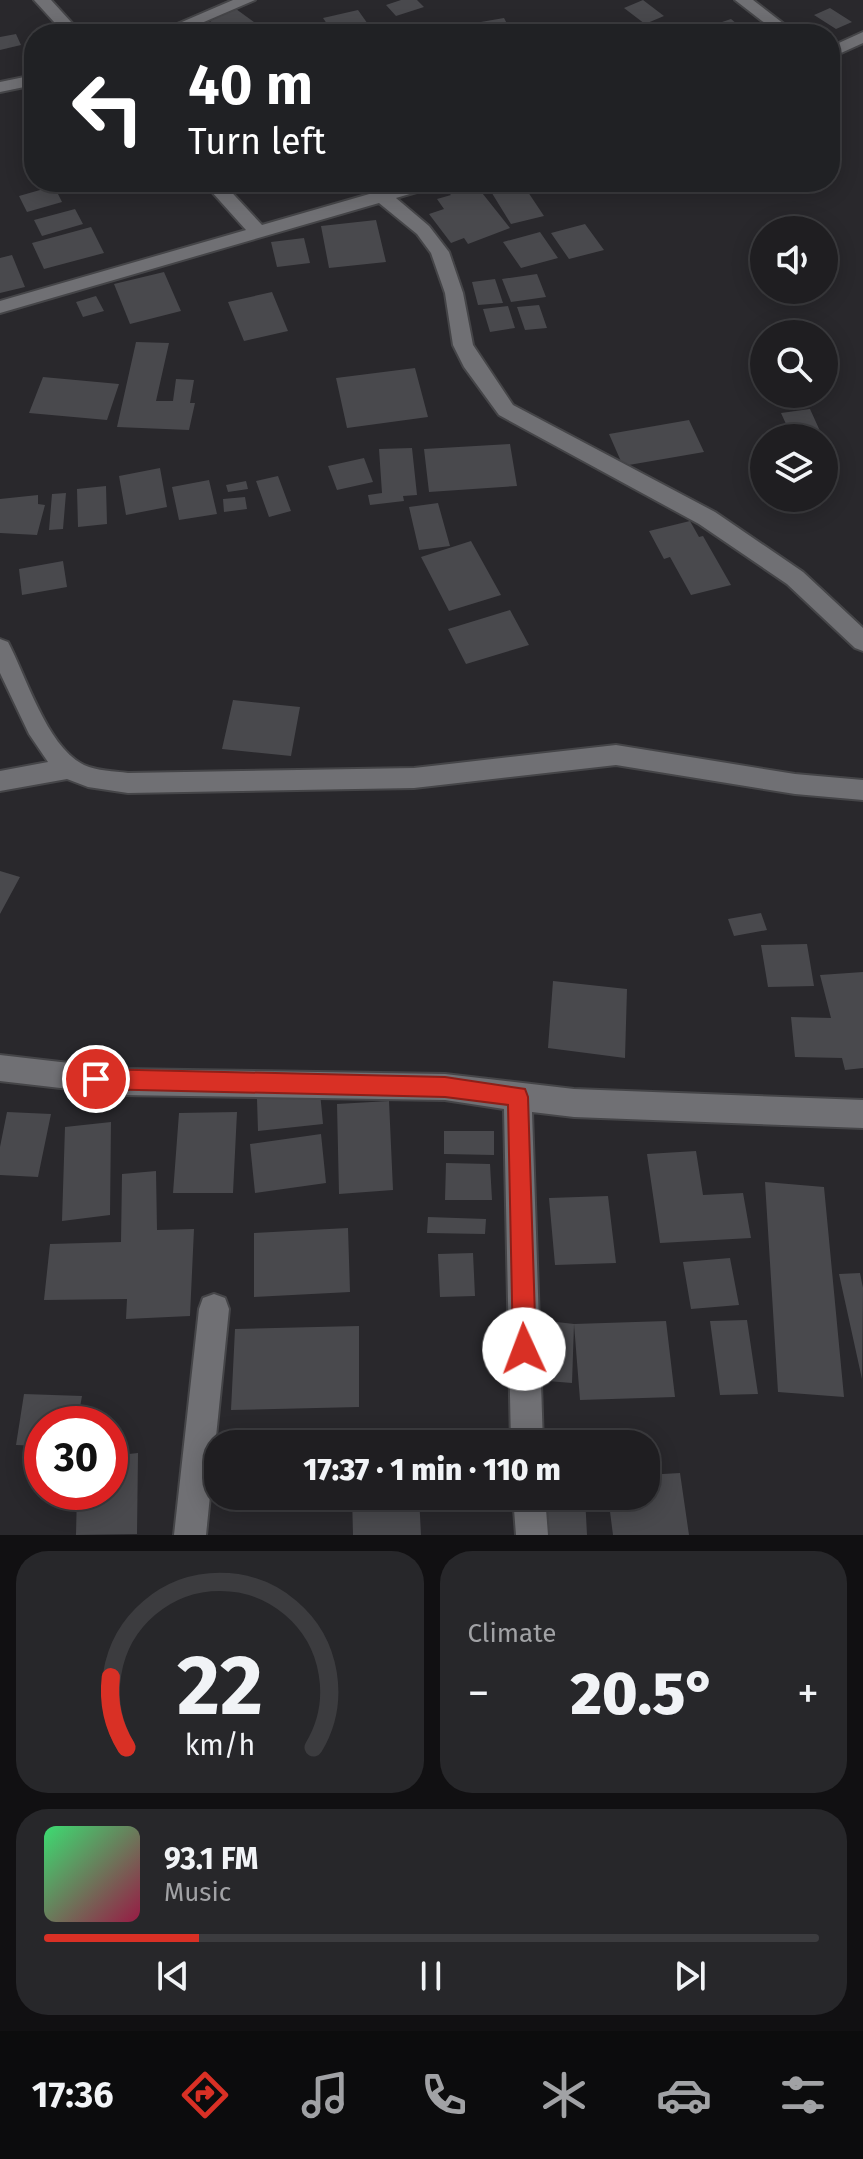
<!DOCTYPE html>
<meta charset="utf-8">
<style>
:root{--surface:#1f1e21;--page:#27272a;--text:#f1f3f6;--muted:#a1a2a5;--line:#3c3c3f;--accent:#d93025}
body{margin:0;font-family:"Fira Sans",sans-serif;background:var(--page);color:var(--text);height:100vh;display:flex;flex-direction:column;font-size:30px;white-space:nowrap}
*{box-sizing:border-box;margin:0}
p{font-size:26px;color:var(--muted)}
.icon{flex:none;width:44px;height:44px;fill:none;stroke:currentColor;stroke-width:2;stroke-linecap:round;stroke-linejoin:round}
.map{position:relative;height:1535px;overflow:hidden}
.drawer{display:flex;flex-direction:column;gap:16px;padding:16px;background:#111012;flex:1}
.drawer>*{flex:none}
.top-card{position:absolute;left:24px;top:24px;width:816px;height:168px;border-radius:32px;box-shadow:0 4px 20px #0003,0 0 0 2px var(--line);background:#202124;color:#fff;overflow:hidden}
.controls{position:absolute;left:750px;top:216px;display:grid;gap:16px}
.controls a{display:grid;place-items:center;width:88px;height:88px;border-radius:50%;background:var(--surface);box-shadow:0 4px 20px #0003,0 0 0 2px var(--line);font-size:40px}
.speed{position:absolute;left:24px;top:1406px;display:flex;gap:16px;font-size:40px;font-weight:700;text-align:center}
.speed>*{display:grid;place-content:center;width:104px;height:104px;border-radius:50%;background:var(--surface);box-shadow:0 4px 20px #0003,0 0 0 2px var(--line);line-height:1}
.speed .limit{border:12px solid #d22;background:#fff;color:#111}
.pin{position:absolute;display:grid;place-items:center;width:68px;height:68px;color:#fff;margin:-34px;border:4px solid #fff;border-radius:50%;box-shadow:0 2px 8px #0007}
.me{position:absolute;width:88px;margin:-44px;rotate:358deg;stroke-linejoin:round;filter:drop-shadow(0 0 6px #0008)}
.turn{display:flex;align-items:center;gap:28px;height:168px;padding:0 32px;font-size:36px}
.turn .icon{width:104px;height:104px;stroke-width:2.5}
.turn b{display:block;font-size:56px;line-height:68px}
.big{font-size:60px;font-weight:800;line-height:1.1}
.drawer .card{flex:1;display:flex;flex-direction:column;justify-content:center;gap:12px;min-width:0;padding:0 28px;border-radius:32px;background:var(--page)}
.drawer .dial{align-items:center;gap:0}
.dial svg{height:208px;overflow:visible;fill:none;stroke:var(--line);stroke-width:7;stroke-linecap:round;text-anchor:middle}
.dial text{fill:var(--text);stroke:none}
.song{display:flex;align-items:center;gap:24px}
.cover{width:96px;height:96px;border-radius:12px;background:linear-gradient(135deg,hsl(140 70% 55%),hsl(340 70% 35%))}
.played{height:8px;border-radius:4px;background:linear-gradient(90deg,var(--accent) 20%,var(--line) 20%)}
.keys{display:flex;justify-content:space-around;direction:ltr}
.heat{display:flex;justify-content:space-between;align-items:center;font-size:44px;direction:ltr}
.drawer .tiles{flex:1;display:grid;gap:16px;grid-template-columns:1fr 1fr}
.card:last-child{grid-column:span 2}
.trip{position:absolute;left:204px;top:1430px;width:456px;height:80px;border-radius:32px;background:var(--surface);box-shadow:0 4px 20px #0003,0 0 0 2px var(--line);font-weight:800;line-height:80px;text-align:center}
.tab-bar{display:flex;height:128px;justify-content:space-around;align-items:center;background:#0c0c0d;color:var(--muted)}
.tab-bar .icon{width:56px;height:56px}
.tab-bar .active{color:var(--accent)}
.tab-bar b{font-size:36px;color:var(--text)}
.map>svg:first-child{display:block}
</style>
<div class="map">
<svg width="863" height="1535" viewBox="0 0 863 1535">
<rect width="100%" height="100%" fill="#29282c"/>
<path fill="#49494d" d="M401 0H417L424 7 396 16 386 5Z
M643 0 664 16 645 24 624 8Z
M830 8 852 22 836 29 814 15Z
M236 9 262 28 248 34H228L210 21Z
M358 10 370 27 334 34 323 18Z
M504 18 512 33 482 34 475 23Z
M731 19 749 34H712L704 28Z
M417 24 423 31 449 25 456 33 405 34 400 29Z
M16 34 21 45 0 50V37Z
M585 182H619L621 185 592 192Z
M522 183 544 216 511 224 490 190Z
M475 184 510 228 468 244 464 238 451 243 429 214 444 209 437 199 451 195 448 192Z
M54 186 62 202 27 212 19 196Z
M75 209 83 224 42 236 34 220Z
M376 220 386 262 329 268 321 226Z
M585 224 604 250 569 259 551 233Z
M91 227 104 253 44 269 32 243Z
M540 232 558 258 521 268 503 242Z
M304 238 310 263 277 267 271 242Z
M12 255 25 287 0 293V258Z
M164 272 181 311 130 324 114 284Z
M537 274 546 297 511 302 502 279Z
M495 279 503 303 478 305 472 282Z
M272 292 288 331 244 341 228 302Z
M96 296 104 311 83 317 76 302Z
M539 305 547 328 525 330 517 307Z
M508 306 515 328 490 332 483 309Z
M136 342 169 343 156 401H173L176 379 194 380 190 403H195L189 430 117 427Z
M415 368 428 417 347 428 336 378Z
M43 377 119 384 107 420 29 413Z
M810 409 820 431 791 435 781 413Z
M689 420 704 452 623 466 609 434Z
M510 444 517 486 429 492 424 449Z
M412 448 417 495 403 496 404 501 370 505 368 495 382 493 379 449Z
M364 458 373 482 337 490 328 466Z
M160 468 167 507 126 515 119 476Z
M278 476 291 511 269 517 256 481Z
M209 480 217 514 179 520 172 487Z
M246 481 248 489 228 492 226 485Z
M106 486 107 524 78 527 77 489Z
M66 493 63 529 49 530 52 494Z
M38 495V504L45 505 37 535 0 533V499Z
M245 497 247 509 224 512 223 499Z
M438 503 450 546 419 550 409 507Z
M690 521 699 537 703 536 731 585 691 595 670 557 664 559 649 531Z
M471 541 501 595 449 611 421 557Z
M63 561 67 587 22 595 19 569Z
M510 610 529 645 466 664 448 629Z
M233 700 300 707 291 756 222 749Z
M0 871 20 877 0 914Z
M761 913 767 930 734 936 728 919Z
M807 944 814 986 768 987 761 945Z
M863 972V1068L845 1070 842 1058 795 1057 791 1017 831 1018 820 975Z
M553 981 627 989 625 1058 548 1048Z
M320 1092 323 1124 258 1131 257 1099Z
M389 1101 393 1190 339 1194 337 1104Z
M7 1112 51 1114 38 1177 0 1175V1147Z
M237 1112 233 1193H173L179 1113Z
M111 1122 110 1215 62 1221 65 1127Z
M444 1131H494V1155L444 1154Z
M321 1134 326 1183 255 1193 250 1144Z
M696 1151 703 1195 743 1193 751 1238 660 1243 647 1154Z
M446 1163 490 1164 492 1200H445Z
M156 1171 157 1230 194 1229 190 1316 126 1319 127 1299 44 1300 50 1244 121 1242 122 1174Z
M765 1182 824 1187 844 1397 778 1392Z
M608 1196 616 1263 555 1265 549 1198Z
M428 1217 486 1219 485 1234 427 1233Z
M348 1228 350 1292 254 1297V1233Z
M473 1253 475 1296 440 1297 438 1254Z
M730 1258 739 1305 691 1309 683 1262Z
M860 1273 863 1288 862 1379 839 1274Z
M539 1320 574 1324 666 1321 675 1397 580 1400 574 1324 572 1383 535 1380Z
M747 1320 758 1394 720 1395 710 1321Z
M359 1326V1407L231 1410 235 1329Z
M24 1394 82 1396 77 1424H42V1446L16 1445Z
M138 1453 137 1534 76 1535 77 1492H110V1456Z
M680 1473 689 1535H613L608 1496H646V1475Z
M352 1496H419L421 1535H353Z
M542 1496H585L587 1535H544Z"/>
<g fill="none" stroke-linecap="round" stroke-linejoin="round">
<defs>
<path id="minor" d="M34 0H51L82 34H65Z
M233 0H255L176 34H154Z
M735 0H753L797 34H779Z
M863 32V43L830 58V47Z
M34 75V85L0 92V82Z
M203 182H222L262 225 411 182H440L437 186 396 198 429 226 449 252 463 293 473 345 513 405 715 512 803 572 863 628V651L855 648 787 584 699 524 499 415 464 367 453 345 445 293 431 253 417 234 379 203 0 313V301L246 230Z
M0 639 8 642C26 676 47 747 84 765 97 771 114 771 128 773L414 768 616 745 795 774 863 780V800L795 794 616 765 414 788 128 793 88 787 67 779 0 791V771L48 762 29 734 0 673Z
M0 1055 121 1069 445 1074 574 1089 863 1100V1128L574 1117 532 1112 543 1444H511L504 1109 445 1100 121 1095 0 1081Z
M214 1294 225 1298 229 1309 206 1535H174L199 1309 203 1298Z
M513 1496H545L548 1535H516Z"/>
</defs>
<use href="#minor" stroke="#454548" stroke-width="4"/>
<use href="#minor" fill="#707074" fill-rule="evenodd"/>
</g>
<path fill="#d93025" stroke="#8d1f18" stroke-width="2" d="M96 1069 445 1077 525 1089 528 1097 536 1349 533 1358 524 1361 516 1358 513 1349 508 1105 445 1097 96 1089 88 1086 85 1079 88 1072Z"/>
</svg>
<div class="controls">
<a><svg class="icon" aria-label="sound" viewBox="0 0 24 24"><path d="M4 9h4l5-4v14l-5-4H4zM17 9q2 3 0 6"/></svg></a>
<a><svg class="icon" aria-label="search" viewBox="0 0 24 24"><circle cx="10" cy="10" r="6"/><path d="M15 15l6 6"/></svg></a>
<a><svg class="icon" aria-label="layers" viewBox="0 0 24 24"><path d="M12 4l9 5-9 5-9-5zM3 14l9 5 9-5"/></svg></a>
</div>
<div class="speed"><div class="limit">30</div></div>
<div class="pin" style="left:96px;top:1079px;background:#d93025"><svg class="icon" aria-label="arrive" viewBox="0 0 24 24"><path d="M6 21V4h12l-3 4 3 4H6"/></svg></div>
<svg class="me" style="left:524px;top:1349px" viewBox="-20 -20 40 40"><circle r="19" fill="#fff"/><path d="M0-13L10 11 0 6-10 11z" fill="#d93025"/></svg>
<div class="trip">17:37 · 1 min · 110 m</div>
<div class="top-card">
<div class="turn"><svg class="icon" aria-label="left" viewBox="0 0 24 24"><path d="M17 20v-9H6M10 6l-5 5 5 5"/></svg><div><b>40 m</b>Turn left</div></div>
</div>
</div>
<section class="drawer">
<div class="tiles">
<div class="card dial"><svg viewBox="0 0 100 80">
<path d="M14 69A42 42 0 1 1 86 69"/>
<path d="M14 69A42 42 0 0 1 8 42" stroke="#d93025"/>
<text x="50" y="56" font-size="32" font-weight="700">22</text>
<text x="50" y="72" font-size="11">km/h</text>
</svg></div>
<div class="card"><p>Climate</p>
<div class="heat"><a>−</a><b class="big">20.5°</b><a>+</a></div>
</div>
<div class="card">
<div class="song"><i class="cover"></i><div><b>93.1 FM</b><p>Music</p></div></div>
<div class="played"></div>
<div class="keys"><svg class="icon" aria-label="previous" viewBox="0 0 24 24"><path d="M18 5L8 12l10 7zM5 5v14"/></svg><svg class="icon" aria-label="pause" viewBox="0 0 24 24"><path d="M8 5v14M16 5v14"/></svg><svg class="icon" aria-label="next" viewBox="0 0 24 24"><path d="M6 5l10 7-10 7zM19 5v14"/></svg></div>
</div>
</div>
</section>
<nav class="tab-bar">
<b>17:36</b>
<svg class="icon active" aria-label="directions" viewBox="0 0 24 24"><path d="M12 3l9 9-9 9-9-9zM9 14v-3h6M13 9l2 2-2 2"/></svg>
<svg class="icon" aria-label="music" viewBox="0 0 24 24"><path d="M9 18V5l10-2v13"/><circle cx="6" cy="18" r="3"/><circle cx="16" cy="16" r="3"/></svg>
<svg class="icon" aria-label="phone" viewBox="0 0 24 24"><path d="M5 4h4l2 5-3 2q2 4 5 5l2-3 5 2v4C11 20 4 13 5 4z"/></svg>
<svg class="icon" aria-label="climate" viewBox="0 0 24 24"><path d="M12 3v18M4 7l16 10M4 17L20 7"/></svg>
<svg class="icon" aria-label="car" viewBox="0 0 24 24"><path d="M5 17H2v-5l4-1 3-4h7l3 4 3 1v5h-3M9 17h6M6 11h13"/><circle cx="7" cy="17" r="2"/><circle cx="17" cy="17" r="2"/></svg>
<svg class="icon" aria-label="filters" viewBox="0 0 24 24"><path d="M4 7h16M4 17h16"/><circle cx="9" cy="7" r="2"/><circle cx="15" cy="17" r="2"/></svg>
</nav>
